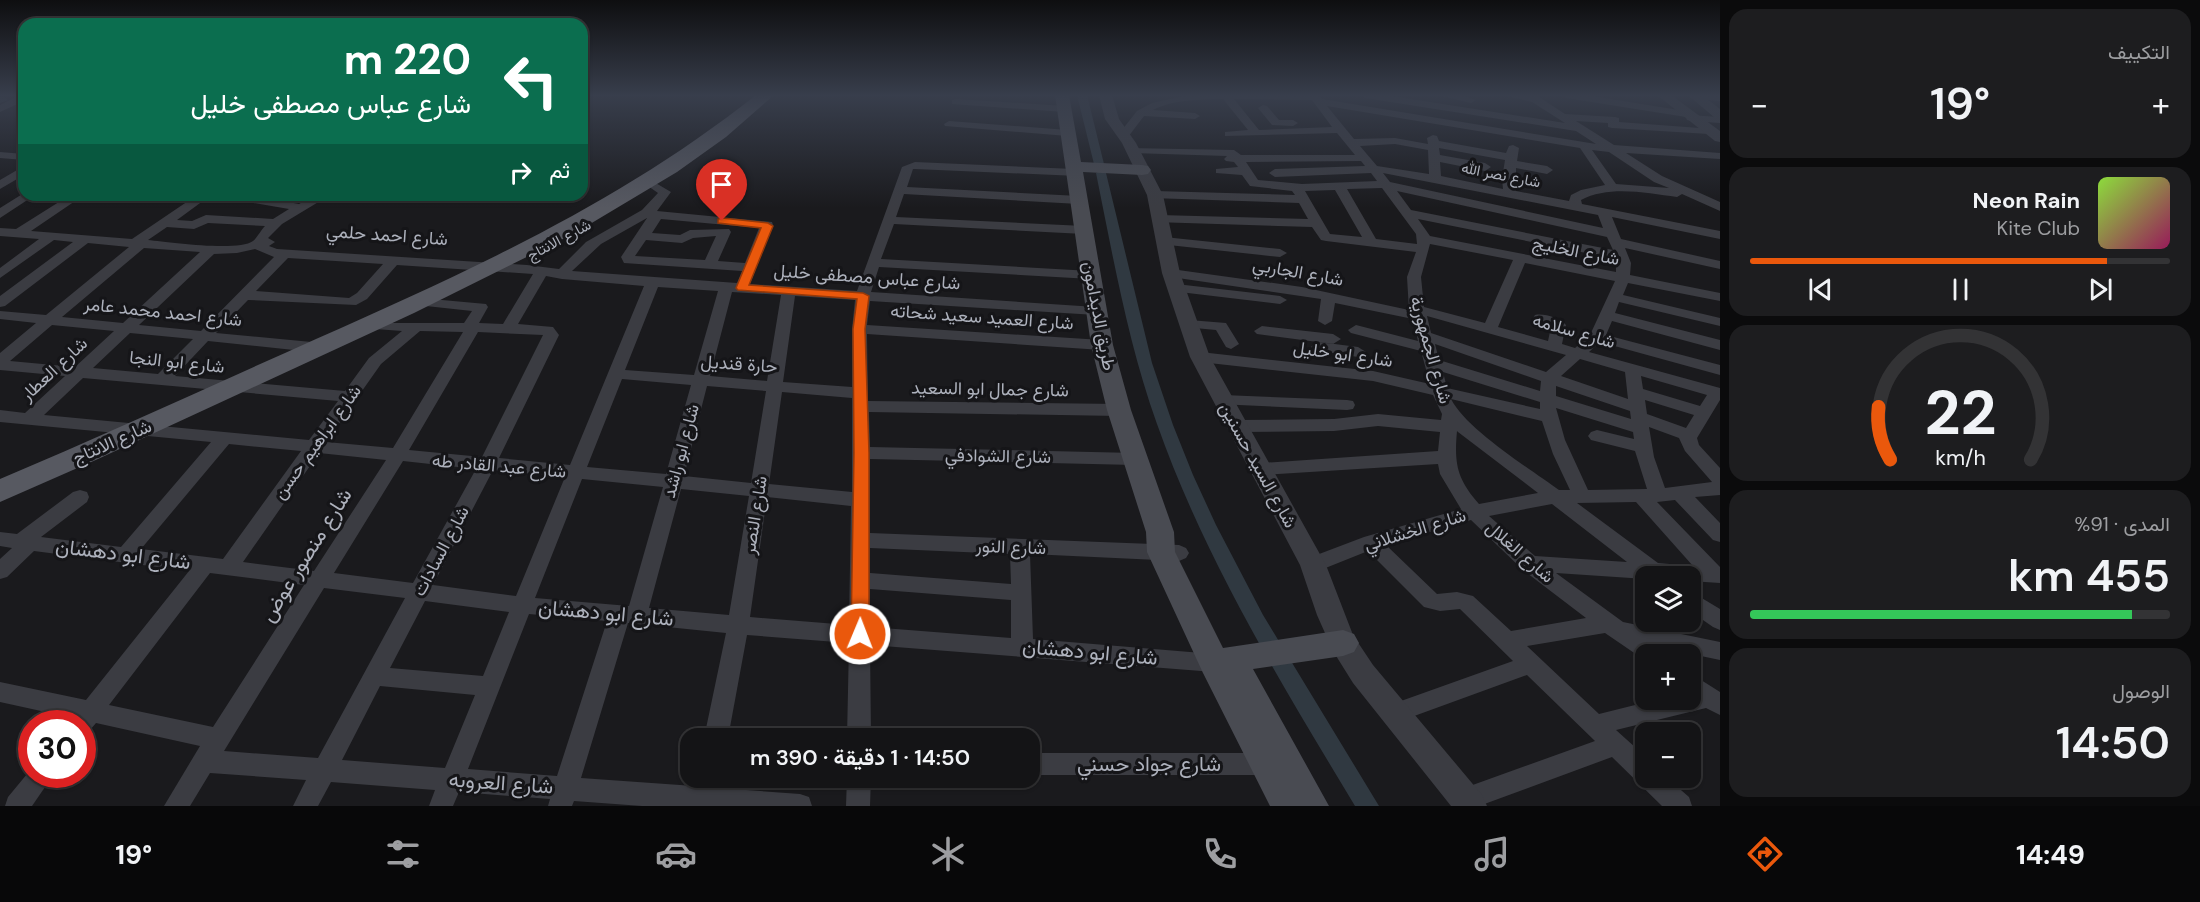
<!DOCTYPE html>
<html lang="ar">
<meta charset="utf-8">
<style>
:root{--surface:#141416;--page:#1d1d1f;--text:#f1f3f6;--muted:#9d9ea1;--line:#333335;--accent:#ea580c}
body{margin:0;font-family:"DM Sans",Vazirmatn,sans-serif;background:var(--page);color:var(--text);direction:rtl;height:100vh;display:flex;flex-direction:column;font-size:22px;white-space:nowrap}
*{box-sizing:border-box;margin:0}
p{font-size:20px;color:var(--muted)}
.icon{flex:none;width:33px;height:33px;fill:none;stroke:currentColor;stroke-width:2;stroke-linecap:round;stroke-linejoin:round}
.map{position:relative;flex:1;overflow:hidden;direction:ltr}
.sheet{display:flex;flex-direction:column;gap:9px;padding:9px;background:#0b0b0c;width:480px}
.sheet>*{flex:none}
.hud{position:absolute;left:18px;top:18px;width:570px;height:183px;border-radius:18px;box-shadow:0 2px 4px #0004,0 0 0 2px var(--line);direction:rtl;background:#0b6e4f;color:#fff;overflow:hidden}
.tools{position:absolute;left:1635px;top:566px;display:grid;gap:12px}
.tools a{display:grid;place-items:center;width:66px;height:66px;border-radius:12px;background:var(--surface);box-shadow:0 2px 4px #0004,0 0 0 2px var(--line);font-size:30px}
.speed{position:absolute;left:18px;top:710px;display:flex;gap:12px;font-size:30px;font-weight:700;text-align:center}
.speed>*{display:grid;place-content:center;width:78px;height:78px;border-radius:50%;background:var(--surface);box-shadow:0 2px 4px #0004,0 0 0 2px var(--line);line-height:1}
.speed .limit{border:9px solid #d22;background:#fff;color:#111}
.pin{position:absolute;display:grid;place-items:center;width:51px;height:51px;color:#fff;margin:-62px -26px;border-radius:50% 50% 50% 0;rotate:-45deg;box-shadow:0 0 6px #0007}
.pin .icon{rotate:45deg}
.me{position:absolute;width:66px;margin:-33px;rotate:1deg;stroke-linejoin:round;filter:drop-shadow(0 0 4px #0008)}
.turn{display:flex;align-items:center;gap:21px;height:126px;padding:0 18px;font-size:27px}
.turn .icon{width:78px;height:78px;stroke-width:2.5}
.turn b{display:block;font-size:42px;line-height:51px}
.then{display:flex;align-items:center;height:57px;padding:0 18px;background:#0003;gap:12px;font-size:22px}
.big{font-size:45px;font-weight:600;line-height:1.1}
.sheet .tile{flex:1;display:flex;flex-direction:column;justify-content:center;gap:9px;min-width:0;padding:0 21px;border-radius:18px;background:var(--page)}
.sheet .dial{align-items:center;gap:0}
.dial svg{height:156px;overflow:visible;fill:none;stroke:var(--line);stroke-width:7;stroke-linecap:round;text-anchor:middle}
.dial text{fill:var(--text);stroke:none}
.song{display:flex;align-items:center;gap:18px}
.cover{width:72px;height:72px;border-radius:9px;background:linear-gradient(135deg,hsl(90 70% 55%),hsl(330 70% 35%))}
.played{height:6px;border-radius:3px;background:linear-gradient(90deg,var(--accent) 85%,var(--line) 85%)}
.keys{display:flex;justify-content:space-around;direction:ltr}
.heat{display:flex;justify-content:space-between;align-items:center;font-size:33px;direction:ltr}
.charge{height:9px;border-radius:4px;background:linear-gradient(90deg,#34c759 91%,var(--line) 0)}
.trip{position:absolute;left:680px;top:728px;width:360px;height:60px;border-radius:18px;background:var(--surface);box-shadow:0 2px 4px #0004,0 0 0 2px var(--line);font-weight:600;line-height:60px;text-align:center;direction:rtl}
.tab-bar{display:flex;height:96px;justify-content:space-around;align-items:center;background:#080809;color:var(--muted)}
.tab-bar .icon{width:42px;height:42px}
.tab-bar .on{color:var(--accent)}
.tab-bar b{font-size:27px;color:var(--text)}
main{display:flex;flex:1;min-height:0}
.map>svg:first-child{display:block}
</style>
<main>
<section class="sheet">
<div class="tile"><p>التكييف</p>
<div class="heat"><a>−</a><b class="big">19°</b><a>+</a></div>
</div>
<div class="tile">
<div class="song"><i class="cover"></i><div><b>Neon Rain</b><p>Kite Club</p></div></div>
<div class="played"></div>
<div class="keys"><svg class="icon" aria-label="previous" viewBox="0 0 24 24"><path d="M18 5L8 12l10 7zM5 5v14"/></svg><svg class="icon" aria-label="pause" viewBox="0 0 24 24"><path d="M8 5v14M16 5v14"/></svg><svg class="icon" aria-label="next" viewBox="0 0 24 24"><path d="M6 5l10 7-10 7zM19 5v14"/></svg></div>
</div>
<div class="tile dial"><svg viewBox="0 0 100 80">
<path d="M14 69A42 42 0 1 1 86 69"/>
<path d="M14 69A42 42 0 0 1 8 42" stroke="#ea580c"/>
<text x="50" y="56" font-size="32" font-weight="700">22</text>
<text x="50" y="72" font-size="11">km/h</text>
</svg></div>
<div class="tile"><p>المدى · 91%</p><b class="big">455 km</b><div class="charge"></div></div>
<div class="tile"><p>الوصول</p><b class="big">14:50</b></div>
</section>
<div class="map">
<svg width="1720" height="806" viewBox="0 0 1720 806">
<rect width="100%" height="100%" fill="#1a1a1d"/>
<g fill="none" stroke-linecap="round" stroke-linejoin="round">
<path fill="#303941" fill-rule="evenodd" d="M1077 95H1087L1104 164 1103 166H1095L1094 164Z
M0 97 6 98 8 100 0 103Z
M1101 170 1106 173 1152 363 1173 425 1193 475 1216 525 1263 615 1379 806H1355C1281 683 1205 560 1157 424 1128 343 1113 257 1096 173Z"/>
<path fill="#3b3c42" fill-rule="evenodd" d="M20 95H24V101L0 112V105Z
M1189 95H1319L1322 99 1596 144 1576 131 1365 98 1360 95H1385L1565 123 1532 102 1504 95H1536L1565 114 1615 117 1619 118V122L1713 129 1714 131 1709 134 1612 128 1608 127V123L1576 121 1614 145 1720 153V159L1626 153 1662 176 1720 202V211L1682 194 1677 197C1647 193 1609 185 1581 200L1582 204 1720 231V239L1612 217 1621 239 1720 261V269L1625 248 1631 263 1630 275 1720 293V301L1628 283 1623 295 1720 318V326L1619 302 1615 313 1720 340V350L1612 321 1606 335 1720 365V375L1600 342 1589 352 1720 388V400L1697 438 1699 445 1720 468V495L1695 497 1720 523V542L1713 540 1675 500 1657 502 1720 567V583L1690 581V576H1646V579L1556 573 1623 622 1720 642V660L1658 647 1662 654H1646V661L1605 633 1527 646 1599 714 1659 699H1690V673L1720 692V715L1706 708 1616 730 1646 757V777H1666L1689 797 1692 806H1662L1612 757 1479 806H1456L1453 799 1456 791 1595 741 1527 675 1395 723 1387 720 1384 713 1387 706 1513 661 1460 609 1440 611 1424 607 1368 551 1313 573 1306 571 1303 565 1306 559 1364 537 1461 509 1440 474 1438 464 1261 475 1255 473 1252 469 1255 465 1261 463 1438 451 1440 432 1378 426 1334 431 1237 432 1231 430 1229 426 1231 422 1237 420 1334 419 1378 414 1441 420 1442 414 1433 395 1373 381 1200 362 1192 357 1200 352 1373 371 1430 384 1421 351 1351 333 1348 330 1356 325 1418 341 1413 319 1335 303 1332 321 1325 325 1318 321 1321 299 1171 277 1164 273 1171 269 1302 287 1409 310 1407 277 1416 252 1326 241 1321 240 1312 227 1154 222 1153 219 1154 216 1159 215 1308 219 1299 203 1151 198V192L1155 191 1295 195 1292 191 1250 186 1242 175 1216 173V169L1238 167 1234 162 1226 161 1224 159 1227 156 1132 153 1126 150 1128 148 1234 150 1241 155H1355L1337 133 1225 136V132L1248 130 1223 99C1200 100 1174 99 1153 110L1195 113 1200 116 1195 119 1144 116 1128 137 1124 138 1118 135 1137 111 1152 103ZM1234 99 1312 100 1332 127 1259 130ZM1327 106 1580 148 1605 185 1581 190 1571 195 1569 201 1516 191V168L1547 174 1553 170 1547 166 1517 161 1519 148 1513 145 1509 146 1506 153 1439 141 1437 136 1433 135 1427 138 1428 144 1395 138 1354 139ZM1395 144 1428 150 1429 174 1377 166 1360 146ZM1439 148 1505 160 1502 179 1503 189 1441 176 1440 162 1485 171 1491 167 1485 163 1440 155ZM1592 150 1609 152 1654 182 1669 188 1616 184ZM1361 161 1365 166 1275 169 1269 173 1275 177 1371 173 1377 181 1302 184 1258 180 1246 162ZM1383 173 1598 215 1603 228 1390 182ZM1382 188 1416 234 1417 244 1376 239 1347 189ZM1335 190 1362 237 1330 234 1305 191ZM1397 191 1607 237 1613 250 1411 210ZM1418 219 1616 259V272L1430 236ZM1430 244 1513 260 1485 323 1424 307 1421 277ZM1525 263 1615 281 1590 335 1575 348 1562 344 1566 325C1560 318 1544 313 1535 315L1533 318 1535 321 1551 327 1548 341 1498 327ZM1427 316 1566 355 1546 372 1431 333ZM1435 344 1541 381 1540 391 1439 360ZM1580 359 1625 372 1628 399 1561 376ZM1443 372 1540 402V409L1447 388ZM1641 376 1707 395 1700 406 1643 389ZM1556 386 1630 411 1631 419 1556 396ZM1451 399 1542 421 1553 454 1570 490H1559C1530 469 1466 429 1451 399ZM1645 400 1694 415 1686 428 1647 414ZM1556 408 1633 432 1634 439 1597 430 1591 432 1588 436 1591 440 1635 451 1647 489 1588 490 1565 440ZM1649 427 1679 438 1685 451 1712 482 1665 488 1654 457ZM1457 431 1458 432 1538 493 1479 504C1457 479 1454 464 1457 431ZM1636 502 1693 566 1658 563 1577 503ZM1552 504 1627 562 1535 556 1489 516ZM1471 520 1523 570 1586 618 1511 631 1473 596 1457 592 1437 594 1386 545Z
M1437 95H1461L1476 100 1471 103Z
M1561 95H1586L1685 111 1689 112V115L1720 117V123L1691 121 1687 120 1686 117 1566 98Z
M1720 95V101L1696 99 1691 96Z
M956 99 1065 106 1070 109 1065 112 952 104V100Z
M1263 105 1267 106 1279 120H1293L1298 123 1293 126 1272 125 1258 108Z
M949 121 1068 130 1073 133 1068 136 945 126 944 124Z
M0 152 24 154V160L0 158Z
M915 162 1074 169 1080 173 1078 176 915 169H913L907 187 1079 196 1085 200 1079 204 904 194 896 217 1084 226 1090 230 1084 234 894 224 881 259 1091 271 1098 275 1091 279 879 267 871 292 1096 307 1103 311 1096 315 870 301 867 325 1102 340 1110 345 1102 350 867 334 868 401 1119 404 1125 406 1127 410 1125 414 1119 416 869 412 870 447 1135 453 1141 455 1144 459 1141 463 1135 465 870 459V533L1179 545 1186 548 1189 553 1186 558 1179 561 1030 554 1033 639 1214 654 1222 656 1225 663 1222 670 1214 672 870 645 871 738H847L849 643 747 635 728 738H704L726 633 628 623 581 778 694 786 696 777H720L718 788 800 794 809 797 812 806H642L574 801 572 806H548L550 799 459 792 453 806H429L435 790 331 782 318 806H293L306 780 210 773 190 806H164L200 746 96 723 90 730 82 733V723H70L73 718 0 702V682L86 700 189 571 34 551 7 577 0 579V559L12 548 0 546V532L17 534 73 492 80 490 87 492 89 497 87 502 41 537 121 547 211 442 0 422V410L25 413 65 376 0 370V353L36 323 0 319V311L46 315 129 247 88 243 5 306 0 307V296L73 242 54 240 0 278V268L39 239 0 236V228L16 229 70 195H84L31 231 132 239 197 195H211L177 220 192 221 206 215 273 219 289 209 230 199 224 195H250L299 204 315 195H330L282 224 268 238 275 242 269 246 277 249 527 265 559 269 586 242 642 210 658 193 648 186 654 182 671 192 657 211 772 222 773 225 750 284 857 291 902 167ZM647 218 621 257 624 263 742 271 737 283 572 271 601 244ZM661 219 759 228 745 263 718 261 731 232 729 229 690 230 680 235 652 233ZM208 223 265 226C261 230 257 238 253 241 238 252 168 242 148 240L167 227 194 229ZM716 236 705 260 635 256 646 240 682 243 693 238ZM144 248 200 252 123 323 62 317ZM255 249 274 257 201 331 139 325 214 254 237 253ZM288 258 383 264 357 293 349 298 256 291ZM397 265 533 274 503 324 479 323 488 307 486 304 431 299 426 300 424 303 426 306 472 311 464 323H375L373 326 375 329 402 331 369 358 345 391 175 376 208 341 322 353 327 351 330 348 322 343 216 333 248 300 356 305 367 299ZM546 276 562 279 644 286 570 465 499 458 559 335 553 327 518 324ZM658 287 718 291 694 375 625 370ZM732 292 781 295 767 381 710 376ZM795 296 855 300 852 329V387L783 382ZM52 325 114 331 75 367 10 361ZM420 331 463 332 393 448 326 442 381 364ZM478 332 543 335 482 457 409 450ZM130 333 193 339 158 374 93 368ZM83 378 338 401 309 440 44 415ZM622 379 691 385 666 474 587 467ZM707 386 766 391 751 483 684 476ZM782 392 852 398V492L769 484ZM229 444 301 451 223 559 141 549ZM319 453 386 460 314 571 243 562ZM403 461 476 469 413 583 334 573ZM493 470 565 477 516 596 433 585ZM582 479 663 487 629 606 535 598ZM681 489 749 496 729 615 649 608ZM767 497 851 506 849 625 750 617ZM870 548 1010 554 1011 584 870 573ZM210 573 304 585 213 727 109 705ZM324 588 405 598 318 758 224 751ZM870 589 1011 600V638L870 627ZM425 601 509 612 483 676 390 668ZM529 614 607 621 557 776 468 769ZM380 686 475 695 445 768 342 760Z
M24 166V175L0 189V180Z
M24 193V195H35L0 218V208Z
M1164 237 1280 249 1287 253 1280 257 1159 244 1157 241 1159 238Z
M1176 284 1280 296 1287 300 1280 304 1171 291 1169 288Z
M1189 320 1226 323 1239 344 1231 349 1226 347 1216 330 1184 327 1182 324 1184 321Z
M1262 326 1333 334 1341 339 1333 344 1257 334 1254 331Z
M1319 342 1358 347 1366 352 1358 357 1314 350 1311 347 1314 344Z
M1223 395 1347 400 1353 401 1355 405 1353 409 1347 410 1217 404 1215 400 1217 396Z
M1690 591 1720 609V630L1713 627 1690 611Z
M1029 753H1268L1276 756 1280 764 1276 772 1268 775H1029Z
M32 768V774H54L32 806H5L8 797Z
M847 777H871L870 806H846Z"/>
<path fill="#3b3c42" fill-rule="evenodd" d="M1099 95H1112L1119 119 1136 143 1163 195 1180 273 1210 357 1326 565 1353 635 1373 665 1482 795 1487 806H1451L1353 683 1333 651 1317 615 1300 565 1190 357 1162 273 1147 195 1122 143 1105 119Z
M1657 95H1671L1720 131V142L1715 141Z
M1688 95H1702L1720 109V119L1715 118Z"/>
<path fill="#494b52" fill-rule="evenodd" d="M1055 95H1069L1081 162 1142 165 1148 166 1151 170 1148 174 1142 175 1083 172 1113 345 1131 410 1174 532 1175 552 1223 648 1343 630 1354 634 1359 643 1354 652 1343 656 1253 669 1329 806H1270L1203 673 1147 552 1146 532 1107 410 1091 345Z"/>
<path fill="#575961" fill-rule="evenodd" d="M756 95H774L726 137 677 172 575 233 414 313 98 459 0 502V479C106 434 211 386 316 339 472 270 621 202 756 95Z"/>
</g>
<linearGradient id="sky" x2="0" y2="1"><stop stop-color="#0e0e10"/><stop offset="0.46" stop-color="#383e4c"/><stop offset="1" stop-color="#383e4c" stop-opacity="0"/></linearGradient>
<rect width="1720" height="208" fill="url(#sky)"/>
<path fill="#ea580c" stroke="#983908" stroke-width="1.5" d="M722 218 768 223 773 226 749 285 863 293 869 296 865 329 869 453V634L866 639 860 641 854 639 851 634 854 453 853 329 857 299 738 290 736 288 761 228 718 223V219Z"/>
<g text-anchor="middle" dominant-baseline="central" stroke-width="6" stroke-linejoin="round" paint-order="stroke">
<g font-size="15" fill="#adb1bc" stroke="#151518">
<text transform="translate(1501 175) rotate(11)">شارع نصر الله</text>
<text transform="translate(559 240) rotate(-28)">شارع الانتاج</text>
</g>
<g font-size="18" fill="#adb1bc" stroke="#151518">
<text transform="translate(387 235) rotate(4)">شارع احمد حلمي</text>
<text transform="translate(1576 251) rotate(11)">شارع الخليج</text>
<text transform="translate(1298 272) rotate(10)">شارع الجاربي</text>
<text transform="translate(867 277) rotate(4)">شارع عباس مصطفى خليل</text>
<text transform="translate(163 312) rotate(6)">شارع احمد محمد عامر</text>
<text transform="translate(1099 316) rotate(79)">طريق الديدامون</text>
<text transform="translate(982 317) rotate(4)">شارع العميد سعيد شحاته</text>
<text transform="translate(1574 331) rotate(16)">شارع سلامه</text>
<text transform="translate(1431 350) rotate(74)">شارع الجمهورية</text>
<text transform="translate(1343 354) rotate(8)">شارع ابو خليل</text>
<text transform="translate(177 362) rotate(6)">شارع ابو النجا</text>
<text transform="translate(739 364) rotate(4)">حارة قنديل</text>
<text transform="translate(54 369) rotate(-43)">شارع العطار</text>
<text transform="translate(990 389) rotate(1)">شارع جمال ابو السعيد</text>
<text transform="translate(112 442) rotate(-24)">شارع الانتاج</text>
<text transform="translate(317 442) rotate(-54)">شارع ابراهيم حسن</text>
<text transform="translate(681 451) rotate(-75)">شارع ابو راشد</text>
<text transform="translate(998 456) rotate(1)">شارع الشوادفي</text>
<text transform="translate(1258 465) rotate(61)">شارع السيد حسنين</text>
<text transform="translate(499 466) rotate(5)">شارع عبد القادر طه</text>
<text transform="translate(755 515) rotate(-81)">شارع النصر</text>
<text transform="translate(1415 530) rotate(-17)">شارع الخشلاني</text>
<text transform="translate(1011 547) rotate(2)">شارع النور</text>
<text transform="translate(441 551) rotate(-62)">شارع السادات</text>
<text transform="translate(1520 552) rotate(41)">شارع الغلال</text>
</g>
<g font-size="21" fill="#adb1bc" stroke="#151518">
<text transform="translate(123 554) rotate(7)">شارع ابو دهشان</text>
<text transform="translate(306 555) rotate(-58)">شارع منصور عوض</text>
<text transform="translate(606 613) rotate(5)">شارع ابو دهشان</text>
<text transform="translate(1090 652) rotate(5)">شارع ابو دهشان</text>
<text x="1149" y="764">شارع جواد حسني</text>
<text transform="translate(501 783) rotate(4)">شارع العروبه</text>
</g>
</g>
</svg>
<div class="tools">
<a><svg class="icon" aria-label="layers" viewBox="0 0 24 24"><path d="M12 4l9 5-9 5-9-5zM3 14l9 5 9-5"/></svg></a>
<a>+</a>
<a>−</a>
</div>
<div class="speed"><div class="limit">30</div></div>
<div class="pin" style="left:722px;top:221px;background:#d93025"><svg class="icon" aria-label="arrive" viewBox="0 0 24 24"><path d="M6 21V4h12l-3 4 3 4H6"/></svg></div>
<svg class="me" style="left:860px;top:634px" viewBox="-20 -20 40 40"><circle r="17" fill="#ea580c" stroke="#fff" stroke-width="3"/><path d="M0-11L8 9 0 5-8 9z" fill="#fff"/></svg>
<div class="trip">14:50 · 1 دقيقة · 390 m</div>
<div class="hud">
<div class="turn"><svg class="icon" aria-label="left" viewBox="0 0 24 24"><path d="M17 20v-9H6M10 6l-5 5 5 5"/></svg><div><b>220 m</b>شارع عباس مصطفى خليل</div></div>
<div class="then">ثم<svg class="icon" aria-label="right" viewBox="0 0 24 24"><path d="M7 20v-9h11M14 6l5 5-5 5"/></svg></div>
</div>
</div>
</main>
<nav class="tab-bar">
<b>14:49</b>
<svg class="icon on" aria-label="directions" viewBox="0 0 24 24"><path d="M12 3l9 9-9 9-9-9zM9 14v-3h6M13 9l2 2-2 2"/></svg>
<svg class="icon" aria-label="music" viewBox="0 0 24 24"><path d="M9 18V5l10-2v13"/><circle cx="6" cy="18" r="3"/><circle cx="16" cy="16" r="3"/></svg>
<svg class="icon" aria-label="phone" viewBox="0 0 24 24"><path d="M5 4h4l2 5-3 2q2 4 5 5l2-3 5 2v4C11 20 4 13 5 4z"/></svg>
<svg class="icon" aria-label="climate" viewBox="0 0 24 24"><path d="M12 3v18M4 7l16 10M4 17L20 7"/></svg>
<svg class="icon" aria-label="car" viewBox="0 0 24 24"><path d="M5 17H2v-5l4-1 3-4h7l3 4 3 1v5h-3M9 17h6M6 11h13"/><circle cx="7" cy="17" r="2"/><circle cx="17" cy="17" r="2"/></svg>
<svg class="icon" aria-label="filters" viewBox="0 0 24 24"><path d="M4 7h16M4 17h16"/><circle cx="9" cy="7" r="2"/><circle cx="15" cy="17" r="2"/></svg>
<b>19°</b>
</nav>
